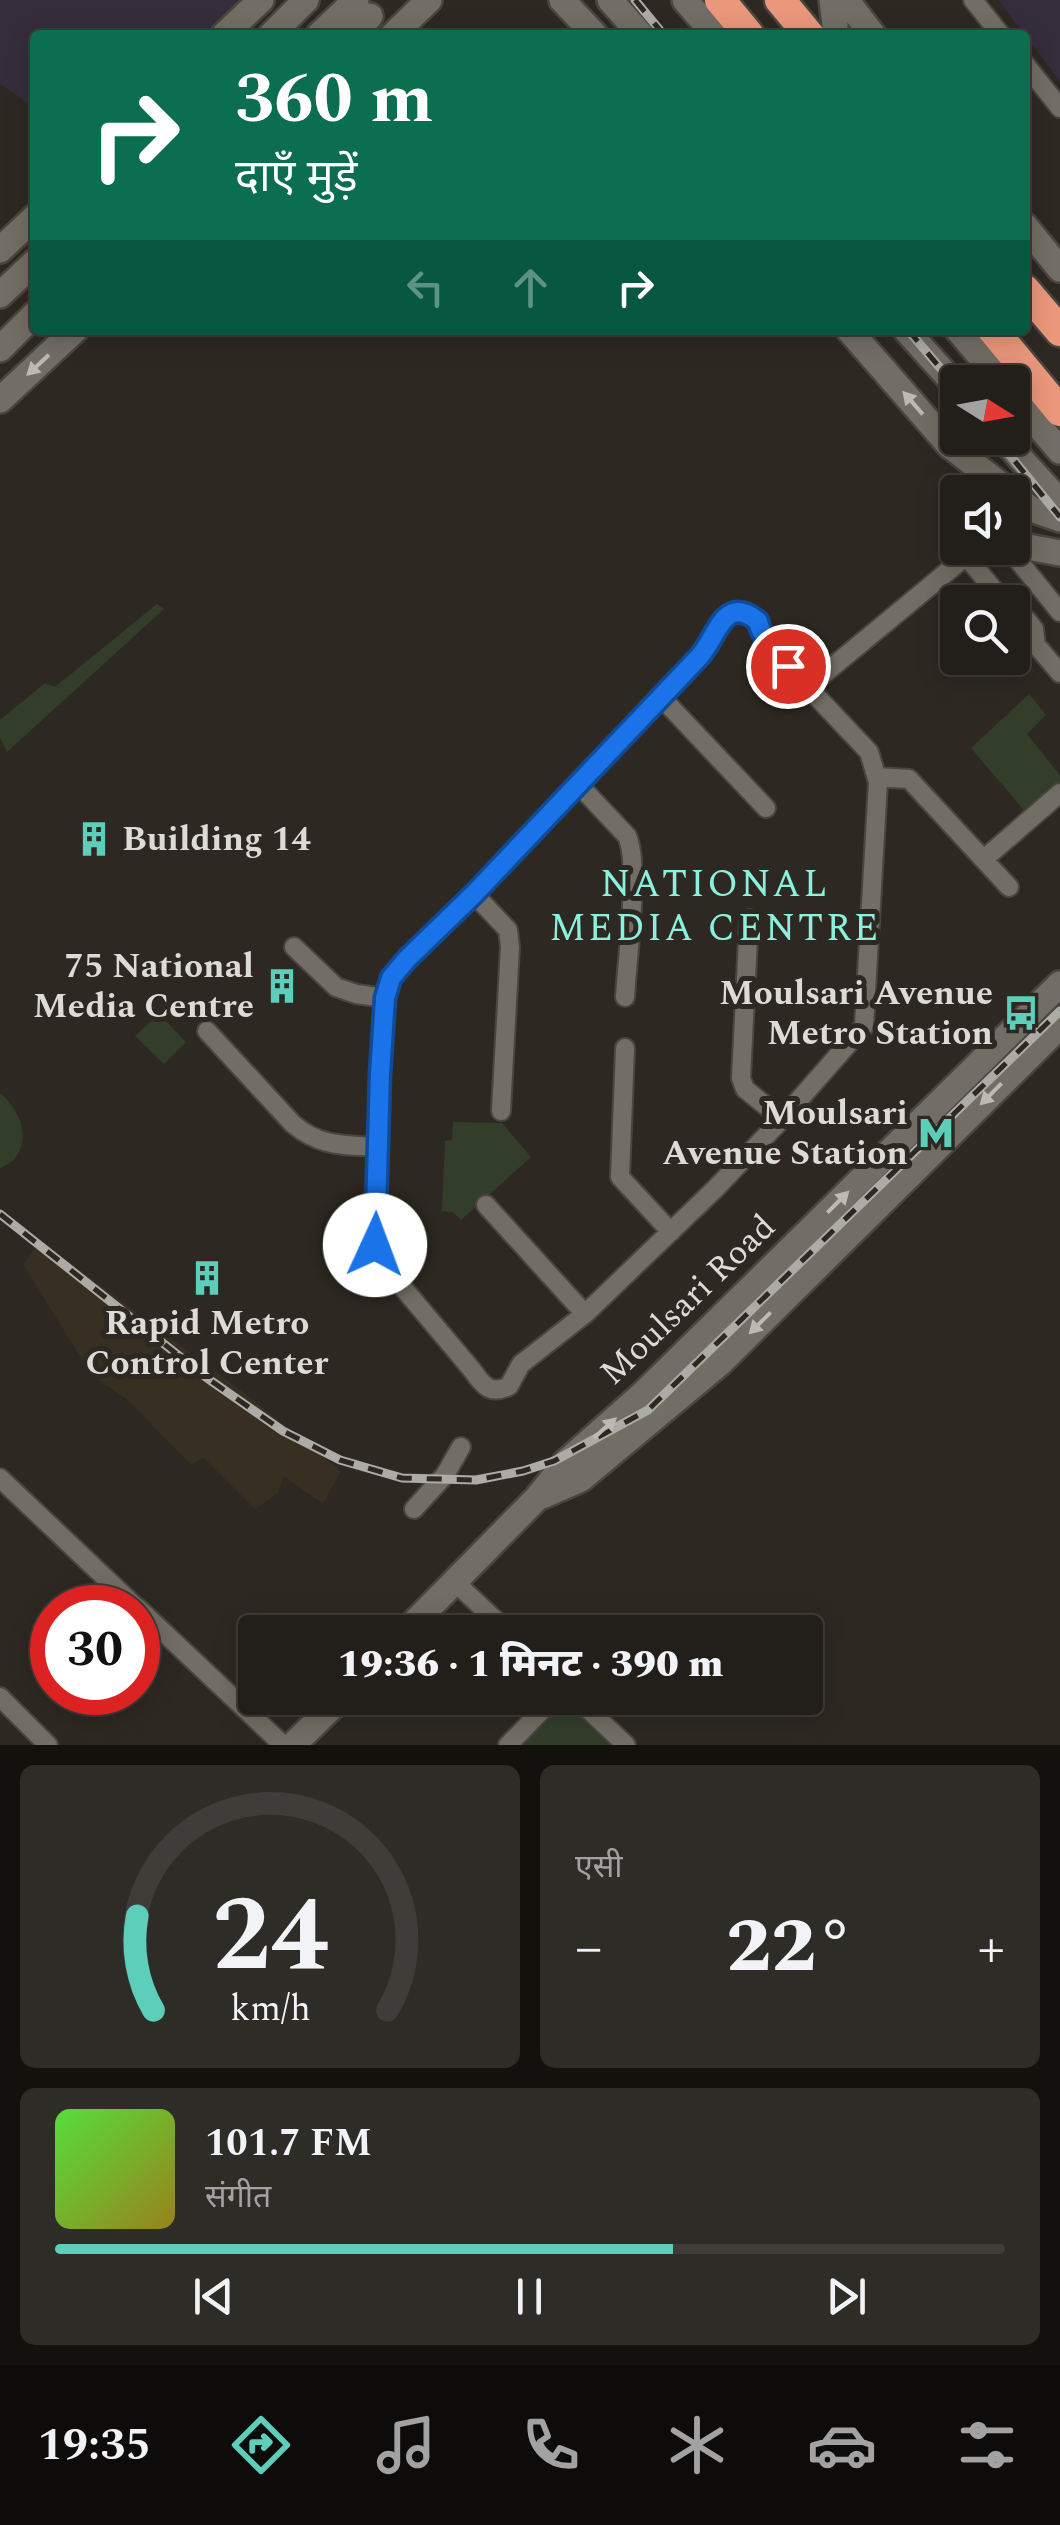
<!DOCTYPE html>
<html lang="hi">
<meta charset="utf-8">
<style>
:root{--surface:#221f1a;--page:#2e2c27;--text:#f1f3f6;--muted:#a2a2a2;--line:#3f3d39;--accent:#5cceba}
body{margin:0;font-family:Spectral,"Noto Sans Devanagari",serif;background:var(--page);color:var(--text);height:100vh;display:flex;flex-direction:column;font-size:38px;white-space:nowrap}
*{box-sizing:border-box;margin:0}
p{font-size:32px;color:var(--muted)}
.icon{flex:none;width:55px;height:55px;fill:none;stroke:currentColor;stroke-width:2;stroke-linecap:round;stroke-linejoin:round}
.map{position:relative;height:1745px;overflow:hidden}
.side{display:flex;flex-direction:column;gap:20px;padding:20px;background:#13110e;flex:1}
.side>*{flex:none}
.banner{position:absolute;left:30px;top:30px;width:1000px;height:305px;border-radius:10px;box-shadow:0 5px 25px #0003,0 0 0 2px var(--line);background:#0b6e4f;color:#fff;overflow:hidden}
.needle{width:65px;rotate:101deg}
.fabs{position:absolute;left:940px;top:365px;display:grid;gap:20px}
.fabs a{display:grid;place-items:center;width:90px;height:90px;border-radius:10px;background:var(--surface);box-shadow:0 5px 25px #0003,0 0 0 2px var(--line);font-size:50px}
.speed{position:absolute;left:30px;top:1585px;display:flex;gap:20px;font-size:50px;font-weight:700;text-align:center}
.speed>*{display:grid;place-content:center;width:130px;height:130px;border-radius:50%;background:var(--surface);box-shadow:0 5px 25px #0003,0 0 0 2px var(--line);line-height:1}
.speed .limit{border:15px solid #d22;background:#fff;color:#111}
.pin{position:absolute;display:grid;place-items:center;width:85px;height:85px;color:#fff;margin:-42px;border:5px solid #fff;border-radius:50%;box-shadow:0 2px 10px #0007}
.me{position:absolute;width:110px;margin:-55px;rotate:2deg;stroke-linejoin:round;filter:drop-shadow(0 0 8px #0008)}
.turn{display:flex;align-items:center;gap:35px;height:210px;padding:0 40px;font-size:45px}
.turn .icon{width:130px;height:130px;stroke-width:2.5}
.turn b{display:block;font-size:70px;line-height:85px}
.lanes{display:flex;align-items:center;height:95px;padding:0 40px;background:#0003;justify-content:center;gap:50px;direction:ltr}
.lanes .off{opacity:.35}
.big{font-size:75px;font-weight:800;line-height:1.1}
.side .card{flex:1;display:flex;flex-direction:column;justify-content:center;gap:15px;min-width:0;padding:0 35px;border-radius:15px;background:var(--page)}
.side .dial{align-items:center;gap:0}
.dial svg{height:260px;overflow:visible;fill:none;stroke:var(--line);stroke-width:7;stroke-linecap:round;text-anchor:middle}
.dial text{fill:var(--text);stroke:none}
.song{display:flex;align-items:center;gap:30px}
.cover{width:120px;height:120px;border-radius:15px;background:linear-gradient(135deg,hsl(110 70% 55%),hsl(50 70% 35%))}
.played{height:10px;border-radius:5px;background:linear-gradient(90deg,var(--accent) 65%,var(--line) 65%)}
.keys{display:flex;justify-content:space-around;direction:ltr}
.heat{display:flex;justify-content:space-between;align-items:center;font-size:55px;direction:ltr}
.side .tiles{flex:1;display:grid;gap:20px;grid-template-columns:1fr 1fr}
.card:last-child{grid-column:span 2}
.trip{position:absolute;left:238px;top:1615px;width:585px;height:100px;border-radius:10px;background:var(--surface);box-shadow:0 5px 25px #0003,0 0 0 2px var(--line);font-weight:800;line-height:100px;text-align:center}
.tabs{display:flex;height:160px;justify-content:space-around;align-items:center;background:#0e0c0a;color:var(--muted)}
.tabs .icon{width:70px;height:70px}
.tabs .active{color:var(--accent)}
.tabs b{font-size:45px;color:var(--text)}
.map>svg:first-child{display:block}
</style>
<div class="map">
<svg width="1060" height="1745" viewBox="0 0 1060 1745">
<rect width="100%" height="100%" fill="#2d2922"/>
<path fill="#362d3c" d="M0 0H253L217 35H35V108L0 84Z
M998 0H1060V81L1025 35Z"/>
<path fill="#362f22" d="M41 1241 247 1395 341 1471 323 1504 284 1476 278 1493 255 1509 204 1458 191 1465 130 1402 91 1374 23 1264Z"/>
<path fill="#323e2a" d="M157 604 164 609 7 752 0 738V720L45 683 55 687Z
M1029 694 1046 715 1027 734 1060 775V788L1028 815 971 748Z
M159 1014 186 1042 164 1064 135 1036Z
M0 1093C18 1108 33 1138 14 1159 11 1163 5 1165 0 1168Z
M453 1122 502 1123 531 1157 461 1220 453 1212 442 1211 445 1141 452 1140Z
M567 1698 613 1745H518Z"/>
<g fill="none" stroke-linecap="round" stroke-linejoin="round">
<defs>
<path id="street" d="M973 0 1001 35
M1025 64 1060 108
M1008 548 1060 612
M966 556 1004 602
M1012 610 1027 620 1034 629 1036 645 1060 673
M737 612 749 614 758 621 760 631 769 646 869 752 878 782 864 1026 782 1119 716 1188 585 1314 521 1364 509 1386C491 1395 483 1386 473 1371L388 1270 378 1257 375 1245 378 1112 385 998 391 978 407 959 474 894 701 655 710 644 722 619Z
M808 687 976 548
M660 696 766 808
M877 777 909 779 1009 887
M578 784 627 836C640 863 627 961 625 997
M984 859 1060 793
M474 894 508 930 510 947 501 1111
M749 919 741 1078 745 1089 782 1119
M294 947 336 987 356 994 385 998
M207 1031 293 1124C320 1147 344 1145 378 1147
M625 1048 620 1177 671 1232
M486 1205 585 1314
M0 1478 137 1608
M414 1509 445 1475 461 1447
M456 1583 508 1632
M138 1608 283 1745
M0 1697 48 1745
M576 1698 626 1745
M508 1745 554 1698"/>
<path id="secondary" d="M562 0 595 35
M610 0 641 35
M685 0 715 35
M832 0 835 25 834 35
M846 0 873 35
M224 35 261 0
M271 35 306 0
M319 35 356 0
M355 35 370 16
M393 35 429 0
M1025 226 1060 269
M0 250 35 217
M0 295 35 262
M849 330 949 445 1010 492
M906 330 958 388
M958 330 1002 382
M0 349 35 314
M1012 395 1060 451
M0 400 75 330
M1002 438 1060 502
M1012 495 1031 509 1060 519
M1012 544 1060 553
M542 1496 581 1479 719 1364 1060 1026
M405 1632 537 1498 566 1462 645 1392 1060 984
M293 1745 341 1698"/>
<path id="highway" d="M720 0 749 35
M780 0 809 35
M1025 290 1060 331
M993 330 1060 411"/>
</defs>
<use href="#street" stroke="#494640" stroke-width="22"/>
<use href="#secondary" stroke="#494640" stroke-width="30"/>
<use href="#highway" stroke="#494640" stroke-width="35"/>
<use href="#street" stroke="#726e65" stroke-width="18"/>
<use href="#secondary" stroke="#726e65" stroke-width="25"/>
<use href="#highway" stroke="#ea977b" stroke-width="30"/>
<defs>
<path id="rail" d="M635 0 664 35
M908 330 958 389
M996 438 1060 517
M0 1214 207 1378 283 1431 340 1460 402 1478 476 1480 523 1471 554 1461 648 1410 1060 1011"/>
</defs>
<use href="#rail" stroke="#adaba5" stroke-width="9"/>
<use href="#rail" stroke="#2d2922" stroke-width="5" stroke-dasharray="15" stroke-linecap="butt"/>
</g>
<defs><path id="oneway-solid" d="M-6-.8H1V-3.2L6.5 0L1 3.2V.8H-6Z" transform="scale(2.5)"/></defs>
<g fill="#bdbab4">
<use href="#oneway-solid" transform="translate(38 365) rotate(137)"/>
<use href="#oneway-solid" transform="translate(913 403) rotate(-131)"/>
<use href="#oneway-solid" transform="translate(991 1094) rotate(135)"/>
<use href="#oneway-solid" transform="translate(838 1202) rotate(-45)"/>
<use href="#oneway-solid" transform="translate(760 1323) rotate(135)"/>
<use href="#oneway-solid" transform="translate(605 1428) rotate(-42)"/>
</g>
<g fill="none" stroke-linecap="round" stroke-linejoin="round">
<defs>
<path id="route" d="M375 1245 380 1074 385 998 391 978 407 959 474 894 700 656C718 635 724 594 758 621 762 640 776 652 788 666"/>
</defs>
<use href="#route" stroke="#114b97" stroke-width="25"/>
<use href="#route" stroke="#1a73e8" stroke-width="18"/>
</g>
<defs>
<symbol id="building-bare" viewBox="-9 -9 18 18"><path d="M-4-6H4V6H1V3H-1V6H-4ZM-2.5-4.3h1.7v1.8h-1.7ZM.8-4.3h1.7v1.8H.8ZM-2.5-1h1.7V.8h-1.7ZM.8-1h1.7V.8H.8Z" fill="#5cceba" stroke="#2d2922" stroke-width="2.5" paint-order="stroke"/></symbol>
<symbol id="bus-bare" viewBox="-9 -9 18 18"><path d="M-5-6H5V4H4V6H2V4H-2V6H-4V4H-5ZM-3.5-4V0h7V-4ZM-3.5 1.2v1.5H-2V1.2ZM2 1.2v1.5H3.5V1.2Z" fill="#5cceba" stroke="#2d2922" stroke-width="2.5" paint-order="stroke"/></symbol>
<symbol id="metro-bare" viewBox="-9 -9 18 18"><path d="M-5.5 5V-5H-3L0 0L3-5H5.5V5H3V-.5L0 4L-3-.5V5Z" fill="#5cceba" stroke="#2d2922" stroke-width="2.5" paint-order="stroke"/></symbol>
</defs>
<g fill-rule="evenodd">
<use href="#building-bare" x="69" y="814" width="50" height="50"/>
<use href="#building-bare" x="257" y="961" width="50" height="50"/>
<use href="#bus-bare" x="996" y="988" width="50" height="50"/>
<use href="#metro-bare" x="911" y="1108" width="50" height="50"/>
<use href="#building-bare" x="182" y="1253" width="50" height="50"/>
</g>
<g text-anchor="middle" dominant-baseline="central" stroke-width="10" stroke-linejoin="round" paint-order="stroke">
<g font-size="35" font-weight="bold" fill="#dddbd6" stroke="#2d2922" text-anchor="end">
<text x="122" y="839" text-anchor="start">Building 14</text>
<text x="254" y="966">75 National<tspan x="254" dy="40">Media Centre</tspan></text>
<text x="993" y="993">Moulsari Avenue<tspan x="993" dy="40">Metro Station</tspan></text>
<text x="908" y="1113">Moulsari<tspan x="908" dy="40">Avenue Station</tspan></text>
<text x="207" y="1323" text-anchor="middle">Rapid Metro<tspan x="207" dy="40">Control Center</tspan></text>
</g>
<g font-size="35" fill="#dddbd6" stroke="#2d2922">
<text transform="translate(688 1300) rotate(-44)">Moulsari Road</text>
</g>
<g font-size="38" letter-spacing="2.5" fill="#8bf0dc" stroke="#2d2922">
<text x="715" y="885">NATIONAL<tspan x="715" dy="44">MEDIA CENTRE</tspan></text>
</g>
</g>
</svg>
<div class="fabs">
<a><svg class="needle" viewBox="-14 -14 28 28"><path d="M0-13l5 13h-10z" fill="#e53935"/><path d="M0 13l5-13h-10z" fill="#a2a2a2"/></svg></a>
<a><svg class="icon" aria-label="sound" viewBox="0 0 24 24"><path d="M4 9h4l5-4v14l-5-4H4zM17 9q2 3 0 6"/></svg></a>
<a><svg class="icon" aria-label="search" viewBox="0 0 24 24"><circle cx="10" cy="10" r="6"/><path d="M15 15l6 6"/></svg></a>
</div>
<div class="speed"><div class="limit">30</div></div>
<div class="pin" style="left:788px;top:666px;background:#d93025"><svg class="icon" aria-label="arrive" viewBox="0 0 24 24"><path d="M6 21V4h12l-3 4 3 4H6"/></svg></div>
<svg class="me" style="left:375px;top:1245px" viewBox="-20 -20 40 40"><circle r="19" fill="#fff"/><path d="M0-13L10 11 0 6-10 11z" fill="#1a73e8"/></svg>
<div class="trip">19:36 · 1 मिनट · 390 m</div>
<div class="banner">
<div class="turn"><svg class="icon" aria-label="right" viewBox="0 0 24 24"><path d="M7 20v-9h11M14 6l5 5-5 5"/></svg><div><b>360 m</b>दाएँ मुड़ें</div></div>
<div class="lanes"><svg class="icon off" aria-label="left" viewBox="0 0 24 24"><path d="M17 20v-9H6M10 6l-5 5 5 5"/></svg><svg class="icon off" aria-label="ahead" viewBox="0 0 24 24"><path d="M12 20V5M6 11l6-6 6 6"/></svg><svg class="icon" aria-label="right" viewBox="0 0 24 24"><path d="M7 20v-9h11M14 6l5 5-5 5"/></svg></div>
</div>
</div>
<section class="side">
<div class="tiles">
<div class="card dial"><svg viewBox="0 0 100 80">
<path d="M14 69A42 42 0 1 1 86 69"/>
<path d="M14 69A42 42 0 0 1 9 40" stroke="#5cceba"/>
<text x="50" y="56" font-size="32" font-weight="700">24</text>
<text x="50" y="72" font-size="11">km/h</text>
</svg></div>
<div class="card"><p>एसी</p>
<div class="heat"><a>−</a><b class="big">22°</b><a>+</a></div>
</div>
<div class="card">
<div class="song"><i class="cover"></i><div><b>101.7 FM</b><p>संगीत</p></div></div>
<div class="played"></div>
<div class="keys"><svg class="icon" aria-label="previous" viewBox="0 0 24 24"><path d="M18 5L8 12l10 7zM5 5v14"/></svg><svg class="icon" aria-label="pause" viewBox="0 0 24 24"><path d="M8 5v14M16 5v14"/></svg><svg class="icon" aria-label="next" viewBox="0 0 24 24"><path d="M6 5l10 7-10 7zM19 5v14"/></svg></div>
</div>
</div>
</section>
<nav class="tabs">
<b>19:35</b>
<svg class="icon active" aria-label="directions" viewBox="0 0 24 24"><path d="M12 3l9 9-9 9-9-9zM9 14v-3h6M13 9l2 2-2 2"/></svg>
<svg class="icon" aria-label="music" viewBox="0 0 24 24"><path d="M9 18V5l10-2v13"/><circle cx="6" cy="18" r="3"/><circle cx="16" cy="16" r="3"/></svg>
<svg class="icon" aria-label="phone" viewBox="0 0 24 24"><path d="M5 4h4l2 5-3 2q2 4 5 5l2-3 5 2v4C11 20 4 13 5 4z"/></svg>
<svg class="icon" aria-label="climate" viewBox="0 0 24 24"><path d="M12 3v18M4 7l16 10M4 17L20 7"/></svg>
<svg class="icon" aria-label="car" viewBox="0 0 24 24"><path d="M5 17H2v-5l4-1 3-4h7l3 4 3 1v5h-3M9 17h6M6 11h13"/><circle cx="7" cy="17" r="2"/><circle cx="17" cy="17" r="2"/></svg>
<svg class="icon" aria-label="filters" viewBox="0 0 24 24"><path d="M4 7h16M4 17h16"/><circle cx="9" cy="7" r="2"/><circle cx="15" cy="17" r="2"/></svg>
</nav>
